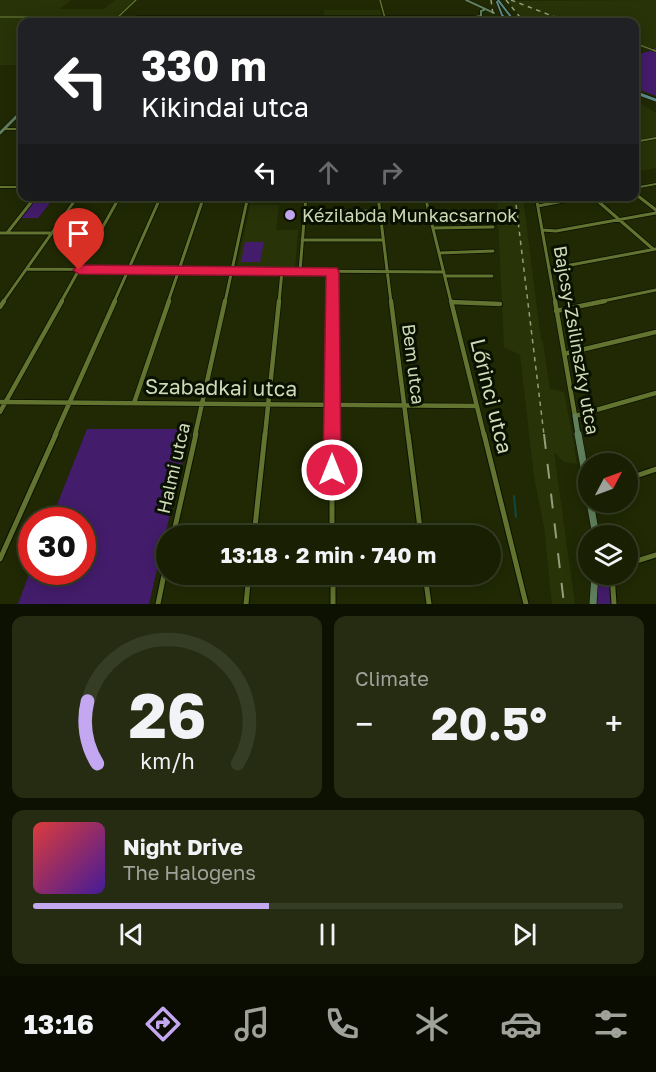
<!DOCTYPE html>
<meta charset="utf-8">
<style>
:root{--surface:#181f03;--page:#252c12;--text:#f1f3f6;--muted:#9fa29a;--line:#363d25;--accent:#c4a7f1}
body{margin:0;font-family:"Golos Text",sans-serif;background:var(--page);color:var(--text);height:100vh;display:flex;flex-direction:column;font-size:22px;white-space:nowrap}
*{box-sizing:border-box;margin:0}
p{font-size:20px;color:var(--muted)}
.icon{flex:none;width:33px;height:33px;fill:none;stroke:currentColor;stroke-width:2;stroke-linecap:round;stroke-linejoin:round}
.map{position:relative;height:604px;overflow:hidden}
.side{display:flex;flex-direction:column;gap:12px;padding:12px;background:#0d1102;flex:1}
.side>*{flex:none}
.hud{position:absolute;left:18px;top:18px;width:621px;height:183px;border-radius:12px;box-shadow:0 3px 15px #0003,0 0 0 2px var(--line);background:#202124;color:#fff;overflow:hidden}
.needle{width:39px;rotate:49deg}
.fabs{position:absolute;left:578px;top:453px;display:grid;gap:12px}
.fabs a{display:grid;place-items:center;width:60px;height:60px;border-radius:50%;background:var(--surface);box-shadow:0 3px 15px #0003,0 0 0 2px var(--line);font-size:30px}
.speed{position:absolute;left:18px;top:507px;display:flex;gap:12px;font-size:30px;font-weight:700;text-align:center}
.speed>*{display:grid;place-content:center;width:78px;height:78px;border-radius:50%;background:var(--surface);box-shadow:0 3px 15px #0003,0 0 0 2px var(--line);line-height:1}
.speed .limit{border:9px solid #d22;background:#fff;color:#111}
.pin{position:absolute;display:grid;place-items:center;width:51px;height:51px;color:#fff;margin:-62px -26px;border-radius:50% 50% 50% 0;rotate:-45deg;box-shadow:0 0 6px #0007}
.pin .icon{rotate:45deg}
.me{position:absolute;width:66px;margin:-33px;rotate:0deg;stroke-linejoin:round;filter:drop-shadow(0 0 4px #0008)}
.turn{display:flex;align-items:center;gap:21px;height:126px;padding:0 24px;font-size:27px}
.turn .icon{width:78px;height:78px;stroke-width:2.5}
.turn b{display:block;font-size:42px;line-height:51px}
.lanes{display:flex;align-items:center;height:57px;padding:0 24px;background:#0003;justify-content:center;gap:30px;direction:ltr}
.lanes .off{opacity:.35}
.big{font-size:45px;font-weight:700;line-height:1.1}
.side .card{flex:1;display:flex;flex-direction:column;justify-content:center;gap:9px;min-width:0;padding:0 21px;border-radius:12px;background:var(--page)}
.side .dial{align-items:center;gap:0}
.dial svg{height:156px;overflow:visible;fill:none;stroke:var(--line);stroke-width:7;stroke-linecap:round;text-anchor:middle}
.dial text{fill:var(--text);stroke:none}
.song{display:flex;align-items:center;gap:18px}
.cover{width:72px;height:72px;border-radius:9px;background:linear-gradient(135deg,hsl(0 70% 55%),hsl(260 70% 35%))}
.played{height:6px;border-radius:3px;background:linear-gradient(90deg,var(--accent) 40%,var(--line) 40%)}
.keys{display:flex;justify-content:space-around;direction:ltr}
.heat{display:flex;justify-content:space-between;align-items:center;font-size:33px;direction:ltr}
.side .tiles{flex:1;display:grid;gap:12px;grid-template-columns:1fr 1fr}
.card:last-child{grid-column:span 2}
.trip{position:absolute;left:156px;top:525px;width:345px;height:60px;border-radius:30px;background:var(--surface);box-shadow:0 3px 15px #0003,0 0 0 2px var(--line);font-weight:700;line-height:60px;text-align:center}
.menu{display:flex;height:96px;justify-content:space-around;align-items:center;background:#0a0c01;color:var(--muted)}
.menu .icon{width:42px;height:42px}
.menu .selected{color:var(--accent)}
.menu b{font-size:27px;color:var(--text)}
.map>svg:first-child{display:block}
</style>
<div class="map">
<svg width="656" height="604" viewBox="0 0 656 604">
<rect width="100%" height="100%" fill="#202904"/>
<path fill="#283308" d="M0 0H71L60 9H104L115 0H134L119 16 96 17 115 18 111 22H22V65H0Z
M656 0V52L635 45 634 22H531L520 16 508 1Z
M324 10H380L382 16H324Z
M234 18H382L383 22H232Z
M635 100 656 113V168L635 172Z
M497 197H523L541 340 543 342 550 389 564 392 573 439 577 464 564 462 554 452 575 604H552L544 527 534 477 520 355 504 347Z
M250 205H279L276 230H298L295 268 237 267Z"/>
<path fill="#431c6b" d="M654 48H656V96L635 88V55L650 51Z
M37 197H55L38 218H20Z
M245 242H264L260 262H241Z
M87 429H190L149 604H18L31 569 32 572H82V520H51Z
M599 575H609L612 594 611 604H597Z"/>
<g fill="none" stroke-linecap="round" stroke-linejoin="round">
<path stroke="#134841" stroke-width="2" d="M514 496 516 517"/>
<defs>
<path id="street-far4" d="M380 0 386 22
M0 17H114L123 19
M118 17 136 0
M146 22 152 17
M634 43 656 51"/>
<path id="street-far3" d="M653 50 656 51
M4 129H22
M634 142 656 138
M0 187H22
M634 188 656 184
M634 193 640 198
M592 196 594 198
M581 198 590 196"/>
<path id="street-far2" d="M378 196 391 302
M425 196 451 302
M536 196 555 302
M592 196 653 249
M638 196 656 210
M538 206 589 196
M305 211H379
M433 228 493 227
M542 230 556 231 656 213
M0 233H52
M7 233 36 196
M302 240H383
M439 253 493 251
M27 269 444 272
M549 269 656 249
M300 271 306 196
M332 272V302
M445 276H492
M3 302 78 196
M61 302 120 196
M114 302 161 196
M168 302 204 196
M225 302 248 196
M279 302 282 271
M451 302H457
M598 302 656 290"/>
<path id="street-far1" d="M332 301V435
M391 301 408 435
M451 301 484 435
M555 301 575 416 656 393
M451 302 500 304
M0 307 4 301
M556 311 605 301
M564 354 656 332
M0 402 477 406
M134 403 169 301
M0 412 62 301
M55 435 115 301
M195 435 225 301
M265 435 279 301"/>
<path id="street" d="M332 434V536
M408 434 421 536
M484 434 526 604
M627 479 656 469
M173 536 196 434
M254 536 265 434
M0 559 56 434
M627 564 656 555
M333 574V604
M425 574 429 604
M612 574 614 604
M158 604 166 565
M246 604 249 574"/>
<path id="secondary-far3" d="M466 0 494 13
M114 22 138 17H475L481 16V11L484 10
M17 116 22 111"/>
<path id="secondary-far2" d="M0 133 19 114"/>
<path id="secondary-far1" d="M575 416 578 435"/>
<path id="secondary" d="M578 434 588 489
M590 502 596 536
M593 604 595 574"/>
<path id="primary-far1" d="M498 0 515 22
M497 2 502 15 510 22"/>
<path id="primary" d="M634 92 656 100"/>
</defs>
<use href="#street-far4" stroke="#0b1000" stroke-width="2"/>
<use href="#street-far3" stroke="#0b1000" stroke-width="3"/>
<use href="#street-far2" stroke="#0b1000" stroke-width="4.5"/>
<use href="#street-far1" stroke="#0b1000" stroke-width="6"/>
<use href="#street" stroke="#0b1000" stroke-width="7"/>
<use href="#secondary-far3" stroke="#0b1000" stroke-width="3"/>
<use href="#secondary-far2" stroke="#0b1000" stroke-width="4"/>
<use href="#secondary-far1" stroke="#0b1000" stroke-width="7"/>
<use href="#secondary" stroke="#0b1000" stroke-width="8"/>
<use href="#primary-far1" stroke="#0b1000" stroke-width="3"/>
<use href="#primary" stroke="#0b1000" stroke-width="4"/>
<use href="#street-far4" stroke="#62742f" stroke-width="1.5"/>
<use href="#street-far3" stroke="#62742f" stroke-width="2"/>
<use href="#street-far2" stroke="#62742f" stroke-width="3"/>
<use href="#street-far1" stroke="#62742f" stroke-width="4.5"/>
<use href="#street" stroke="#62742f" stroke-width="5"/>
<use href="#secondary-far3" stroke="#607f5c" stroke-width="2"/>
<use href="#secondary-far2" stroke="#607f5c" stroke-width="3"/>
<use href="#secondary-far1" stroke="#607f5c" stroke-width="5"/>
<use href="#secondary" stroke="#607f5c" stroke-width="7"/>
<use href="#primary-far1" stroke="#5f8a88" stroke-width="2"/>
<use href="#primary" stroke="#5f8a88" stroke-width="3"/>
<path stroke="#949e7b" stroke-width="1.5" stroke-dasharray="4.5 4.5" stroke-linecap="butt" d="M491 0 494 22
M506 0 524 22
M511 0 568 22
M515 196 544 435"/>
<path stroke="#949e7b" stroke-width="2" stroke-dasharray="15 15" stroke-linecap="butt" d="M544 434 564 604"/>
</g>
<path fill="#e11d48" stroke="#92132f" stroke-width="1.5" d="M79 265 337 268 339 272 341 470 339 476 332 479 326 476 323 470 326 276 79 274 73 270Z"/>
<circle fill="#c4a7f1" stroke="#0a1100" stroke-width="2" cx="290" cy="215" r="6"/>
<g text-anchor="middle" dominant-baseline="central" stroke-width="6" stroke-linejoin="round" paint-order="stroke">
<g font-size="18" fill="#cfdab8" stroke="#0a1100" text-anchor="start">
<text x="302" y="215">Kézilabda Munkacsarnok</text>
</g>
<g font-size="18" fill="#cfdab8" stroke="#0a1100">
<text transform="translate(577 340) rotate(80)">Bajcsy-Zsilinszky utca</text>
<text transform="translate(414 364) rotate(83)">Bem utca</text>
<text transform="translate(173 468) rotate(-77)">Halmi utca</text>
</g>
<g font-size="21" fill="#cfdab8" stroke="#0a1100">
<text transform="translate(221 387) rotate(1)">Szabadkai utca</text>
<text transform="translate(492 396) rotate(76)">Lőrinci utca</text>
</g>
</g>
</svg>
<div class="fabs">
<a><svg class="needle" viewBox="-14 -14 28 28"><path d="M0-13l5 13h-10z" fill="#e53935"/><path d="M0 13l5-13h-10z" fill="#9fa29a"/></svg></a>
<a><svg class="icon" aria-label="layers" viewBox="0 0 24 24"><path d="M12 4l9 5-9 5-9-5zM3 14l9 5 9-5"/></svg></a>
</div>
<div class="speed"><div class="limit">30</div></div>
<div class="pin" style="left:79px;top:270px;background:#d93025"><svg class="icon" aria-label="arrive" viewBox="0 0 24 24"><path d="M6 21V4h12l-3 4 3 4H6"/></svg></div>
<svg class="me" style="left:332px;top:470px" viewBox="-20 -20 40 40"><circle r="17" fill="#e11d48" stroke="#fff" stroke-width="3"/><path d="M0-11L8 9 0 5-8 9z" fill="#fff"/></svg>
<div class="trip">13:18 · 2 min · 740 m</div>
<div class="hud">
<div class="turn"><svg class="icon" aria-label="left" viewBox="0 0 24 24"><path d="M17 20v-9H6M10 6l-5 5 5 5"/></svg><div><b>330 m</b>Kikindai utca</div></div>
<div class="lanes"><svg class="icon" aria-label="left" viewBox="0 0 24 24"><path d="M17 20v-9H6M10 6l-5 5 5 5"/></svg><svg class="icon off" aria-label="ahead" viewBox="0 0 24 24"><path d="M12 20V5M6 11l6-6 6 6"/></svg><svg class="icon off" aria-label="right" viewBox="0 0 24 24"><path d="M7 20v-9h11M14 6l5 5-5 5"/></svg></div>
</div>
</div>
<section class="side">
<div class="tiles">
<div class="card dial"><svg viewBox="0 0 100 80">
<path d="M14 69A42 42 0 1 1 86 69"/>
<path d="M14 69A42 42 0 0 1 9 37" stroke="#c4a7f1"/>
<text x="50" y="56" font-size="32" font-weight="700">26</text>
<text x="50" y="72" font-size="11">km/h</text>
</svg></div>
<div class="card"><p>Climate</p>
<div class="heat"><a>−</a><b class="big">20.5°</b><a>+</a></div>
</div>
<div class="card">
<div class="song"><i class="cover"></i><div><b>Night Drive</b><p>The Halogens</p></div></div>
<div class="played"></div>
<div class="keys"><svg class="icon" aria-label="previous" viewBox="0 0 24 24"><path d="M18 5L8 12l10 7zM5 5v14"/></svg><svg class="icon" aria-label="pause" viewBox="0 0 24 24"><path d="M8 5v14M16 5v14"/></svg><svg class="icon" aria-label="next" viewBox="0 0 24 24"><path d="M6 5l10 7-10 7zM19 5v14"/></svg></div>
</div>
</div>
</section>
<nav class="menu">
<b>13:16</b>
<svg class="icon selected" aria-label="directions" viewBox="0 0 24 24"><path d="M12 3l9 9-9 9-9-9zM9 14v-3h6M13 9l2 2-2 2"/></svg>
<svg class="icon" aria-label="music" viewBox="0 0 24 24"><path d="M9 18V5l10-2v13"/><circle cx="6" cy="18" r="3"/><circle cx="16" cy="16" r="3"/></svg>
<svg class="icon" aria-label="phone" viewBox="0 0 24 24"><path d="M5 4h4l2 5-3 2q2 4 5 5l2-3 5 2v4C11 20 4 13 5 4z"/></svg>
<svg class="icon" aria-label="climate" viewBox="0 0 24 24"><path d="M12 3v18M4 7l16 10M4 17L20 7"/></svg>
<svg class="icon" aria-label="car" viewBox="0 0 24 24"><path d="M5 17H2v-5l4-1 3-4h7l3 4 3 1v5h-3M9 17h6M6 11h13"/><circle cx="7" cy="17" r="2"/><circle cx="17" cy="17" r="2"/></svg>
<svg class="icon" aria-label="filters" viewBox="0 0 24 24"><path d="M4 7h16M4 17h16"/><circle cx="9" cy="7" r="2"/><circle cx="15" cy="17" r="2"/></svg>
</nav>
